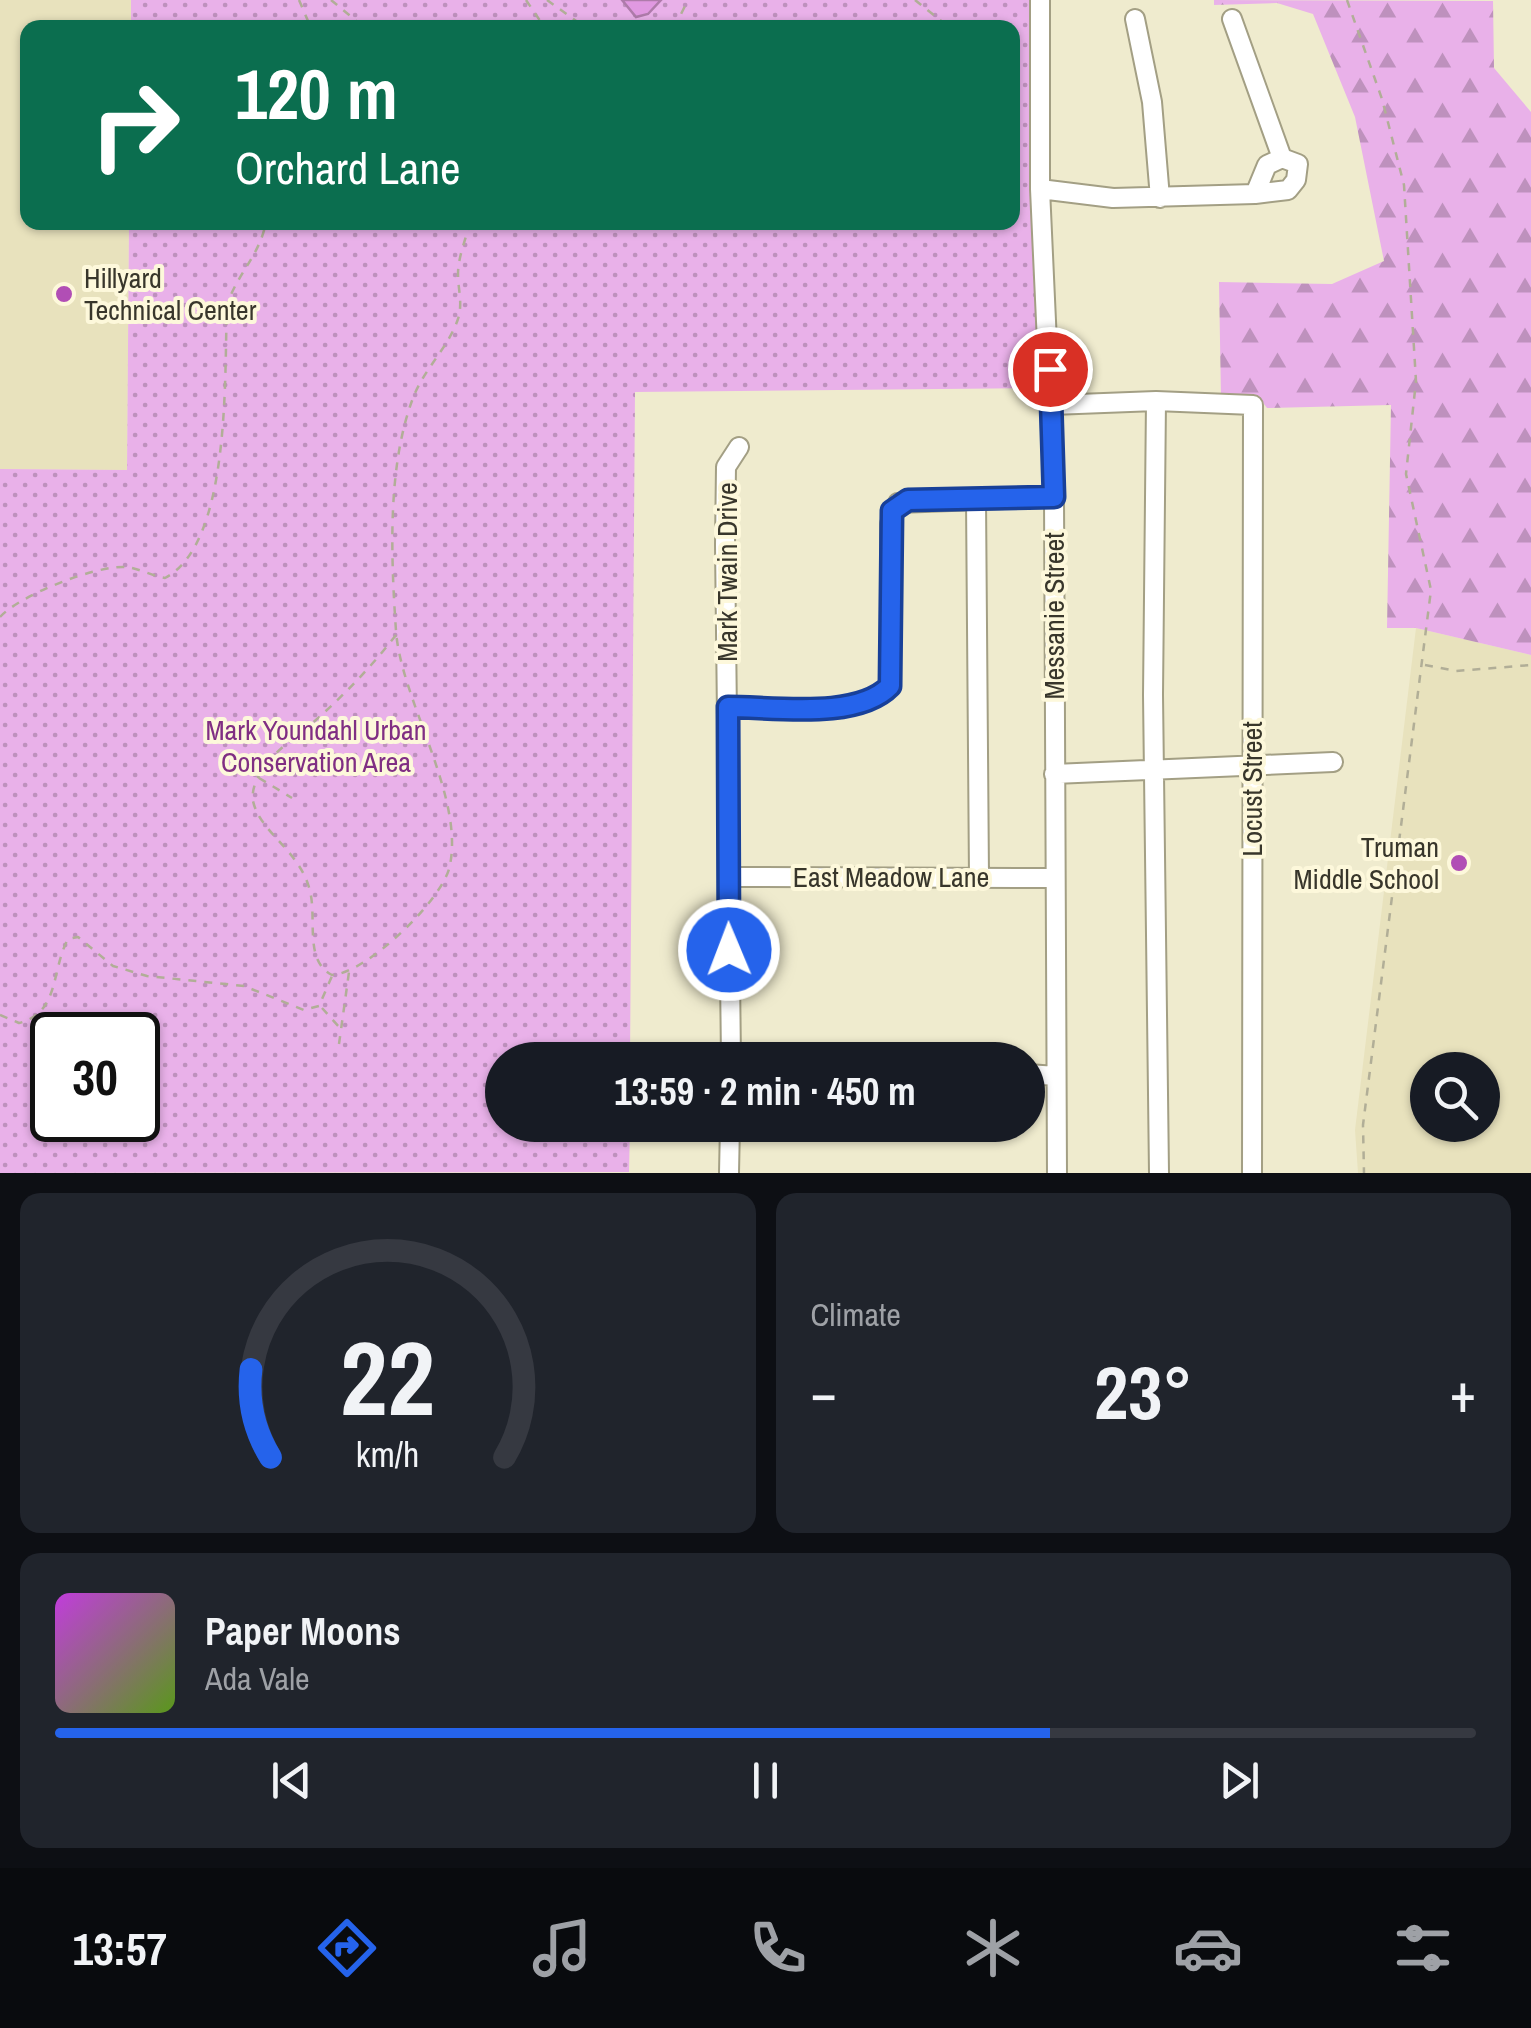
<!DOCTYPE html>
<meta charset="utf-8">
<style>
:root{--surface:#171b24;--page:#20242c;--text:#f1f3f6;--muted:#9ea1a6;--line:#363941;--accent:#2563eb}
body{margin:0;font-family:"Archivo Narrow",sans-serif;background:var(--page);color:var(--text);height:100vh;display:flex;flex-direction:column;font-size:38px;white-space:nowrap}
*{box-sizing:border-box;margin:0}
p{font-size:32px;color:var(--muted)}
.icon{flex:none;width:55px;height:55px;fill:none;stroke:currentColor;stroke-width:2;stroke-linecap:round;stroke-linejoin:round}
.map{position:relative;height:1173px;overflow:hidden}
.drawer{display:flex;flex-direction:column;gap:20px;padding:20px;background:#0d0f14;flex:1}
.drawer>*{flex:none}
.top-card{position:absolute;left:20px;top:20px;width:1000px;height:210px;border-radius:20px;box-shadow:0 2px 8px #0004;background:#0b6e4f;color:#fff;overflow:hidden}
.tools{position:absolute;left:1410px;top:1052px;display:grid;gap:20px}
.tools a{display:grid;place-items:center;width:90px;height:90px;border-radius:50%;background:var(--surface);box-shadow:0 2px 8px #0004;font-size:50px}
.speed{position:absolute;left:30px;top:1012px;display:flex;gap:20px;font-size:50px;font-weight:700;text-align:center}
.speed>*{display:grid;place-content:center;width:130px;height:130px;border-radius:50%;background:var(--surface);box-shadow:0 2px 8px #0004;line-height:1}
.speed .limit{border:5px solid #111;border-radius:15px;background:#fff;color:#111}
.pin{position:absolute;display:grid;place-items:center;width:85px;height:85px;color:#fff;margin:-42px;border:5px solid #fff;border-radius:50%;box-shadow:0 2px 10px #0007}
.me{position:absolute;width:110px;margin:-55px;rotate:359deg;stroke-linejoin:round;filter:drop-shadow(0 0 8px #0008)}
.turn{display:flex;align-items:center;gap:35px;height:210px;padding:0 50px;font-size:45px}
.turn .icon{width:130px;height:130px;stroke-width:2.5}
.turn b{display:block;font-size:70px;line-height:85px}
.big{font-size:75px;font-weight:700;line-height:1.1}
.drawer .widget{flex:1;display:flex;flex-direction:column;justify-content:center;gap:15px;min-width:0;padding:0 35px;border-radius:20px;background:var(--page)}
.drawer .dial{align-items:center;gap:0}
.dial svg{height:260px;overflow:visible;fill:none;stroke:var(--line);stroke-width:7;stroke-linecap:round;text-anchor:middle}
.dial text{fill:var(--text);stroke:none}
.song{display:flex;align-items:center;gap:30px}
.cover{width:120px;height:120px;border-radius:15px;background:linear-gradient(135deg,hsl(290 70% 55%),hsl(90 70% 35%))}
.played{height:10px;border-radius:5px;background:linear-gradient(90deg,var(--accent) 70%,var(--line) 70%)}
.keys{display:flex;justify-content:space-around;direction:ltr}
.heat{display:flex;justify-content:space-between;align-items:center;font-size:55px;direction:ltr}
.drawer .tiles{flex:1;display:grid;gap:20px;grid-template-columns:1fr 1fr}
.widget:last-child{grid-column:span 2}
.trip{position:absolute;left:485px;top:1042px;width:560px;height:100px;border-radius:50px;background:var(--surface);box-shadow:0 2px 8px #0004;font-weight:700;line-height:100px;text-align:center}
.tab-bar{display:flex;height:160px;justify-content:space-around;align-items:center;background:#090b0e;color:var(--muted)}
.tab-bar .icon{width:70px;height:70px}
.tab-bar .on{color:var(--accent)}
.tab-bar b{font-size:45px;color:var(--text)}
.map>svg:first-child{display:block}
</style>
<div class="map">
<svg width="1531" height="1173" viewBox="0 0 1531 1173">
<defs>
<pattern id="forest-firs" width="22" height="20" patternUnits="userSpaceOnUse" patternTransform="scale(2.5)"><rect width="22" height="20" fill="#e9b1e9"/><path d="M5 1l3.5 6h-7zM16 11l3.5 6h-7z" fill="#be91bd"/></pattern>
<pattern id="park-dots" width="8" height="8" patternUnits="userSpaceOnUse" patternTransform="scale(2.5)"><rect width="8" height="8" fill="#e9b1e9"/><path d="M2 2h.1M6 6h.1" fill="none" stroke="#be91bd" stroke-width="1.8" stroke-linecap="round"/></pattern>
<pattern id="water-ripples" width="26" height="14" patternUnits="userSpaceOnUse" patternTransform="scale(2.5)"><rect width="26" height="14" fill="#e099e1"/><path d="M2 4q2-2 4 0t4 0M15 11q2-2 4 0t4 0" fill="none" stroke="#b77eb7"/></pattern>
</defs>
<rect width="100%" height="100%" fill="#efebce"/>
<path fill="#e8e2bd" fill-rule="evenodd" d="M0 0H131V27L28 28V222L129 223 127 470 0 469Z
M1416 628 1531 655V1173H1358L1355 1130ZM1428 1070H1482V1125H1428Z"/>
<path fill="url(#forest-firs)" d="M1214 0 1493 1 1494 68 1531 112V655L1416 628H1387L1391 405 1267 408 1261 400 1221 399 1219 282 1332 284 1384 261 1355 117 1313 14 1277 3 1214 5Z"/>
<path fill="url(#park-dots)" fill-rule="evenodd" d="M131 0H1032V198L1042 388 635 392 630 1060H502V1125H630L629 1172 0 1173V469L127 470 129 223 1012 222V28H131ZM52 1035H138V1120H52Z"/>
<path fill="url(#water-ripples)" stroke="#ae7baa" stroke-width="2.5" d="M622 0H661L648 14 636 17Z"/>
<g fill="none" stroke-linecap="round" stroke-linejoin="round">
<defs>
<path id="minor" d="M1040 0V189L1054 497 1057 1173
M1135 19 1152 102 1160 198
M1232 19 1282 158
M1282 158 1298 164 1296 180 1288 190 1255 194 1267 165Z
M1040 189 1113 198 1255 194
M1156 401 1153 695 1159 1173
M1052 405 1156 401 1253 405 1252 1173
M976 500 979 877
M728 707C774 707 858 719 890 686V524L898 503 1054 497
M1054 774 1333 762
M728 877 1055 878
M731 1060 725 545 726 467 739 447
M1028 1074 1056 1076
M729 1173 730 1125"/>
</defs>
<use href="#minor" stroke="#a39f84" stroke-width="22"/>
<path stroke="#b1ae97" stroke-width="2.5" stroke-dasharray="8 8" stroke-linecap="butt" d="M299 0 311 28
M331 0 365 28
M526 0 545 28
M547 0 586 28
M915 0 950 28
M1347 0 1382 99 1404 185 1416 381 1406 474 1431 590 1363 1125 1364 1173
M674 28 688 0
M1012 87 1025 92
M0 617C20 595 96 565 126 567 138 568 152 576 165 578 232 543 224 372 227 305 237 274 260 255 266 222
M396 635C372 666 346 693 317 719 300 734 278 748 265 766 258 775 251 789 253 801 260 833 300 850 310 891 317 919 304 961 332 975 367 973 444 899 450 865 464 795 401 700 396 631 391 557 387 467 413 398 424 369 448 348 458 319 463 303 458 290 458 274 458 257 466 239 470 222
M1425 665 1456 671 1531 665
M259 778 292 798
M322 1008 340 1028
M0 1015 19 1023C60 1013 51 970 68 939L78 937 113 966 147 976 244 986 304 1010 319 1006 332 976
M339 1044 349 972"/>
<use href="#minor" stroke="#fff" stroke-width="18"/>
</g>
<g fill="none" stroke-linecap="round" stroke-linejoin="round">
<defs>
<path id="route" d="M729 950 728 707C774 707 857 720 890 686L892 511 908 500 1054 497 1050 369"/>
</defs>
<use href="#route" stroke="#184099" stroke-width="25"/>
<use href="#route" stroke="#2563eb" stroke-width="18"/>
</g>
<g fill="#b14eb5" stroke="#fdf8db" stroke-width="4">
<circle cx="64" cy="294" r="10"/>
<circle cx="1459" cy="863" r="10"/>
</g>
<g text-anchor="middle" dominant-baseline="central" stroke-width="8" stroke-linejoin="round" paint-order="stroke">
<g font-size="28" fill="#38362b" stroke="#fdf8db" text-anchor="start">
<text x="84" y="278">Hillyard<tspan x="84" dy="32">Technical Center</tspan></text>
<text x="1439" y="847" text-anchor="end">Truman<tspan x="1439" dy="32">Middle School</tspan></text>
</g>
<g font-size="28" fill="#38362b" stroke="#fdf8db">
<text transform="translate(727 572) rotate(-90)">Mark Twain Drive</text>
<text transform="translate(1054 616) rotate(-90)">Messanie Street</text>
<text transform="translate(1252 789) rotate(-90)">Locust Street</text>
<text x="891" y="877">East Meadow Lane</text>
</g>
<g font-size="28" fill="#802e83" stroke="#fdf8db">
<text x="316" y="730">Mark Youndahl Urban<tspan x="316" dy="32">Conservation Area</tspan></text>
</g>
</g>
</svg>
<div class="tools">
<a><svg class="icon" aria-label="search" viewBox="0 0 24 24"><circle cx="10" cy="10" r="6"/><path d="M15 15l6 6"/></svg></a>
</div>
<div class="speed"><div class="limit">30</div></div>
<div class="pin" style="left:1050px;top:369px;background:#d93025"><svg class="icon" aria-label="arrive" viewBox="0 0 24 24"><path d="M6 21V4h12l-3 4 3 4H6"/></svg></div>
<svg class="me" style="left:729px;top:950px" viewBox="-20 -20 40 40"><circle r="17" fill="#2563eb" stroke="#fff" stroke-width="3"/><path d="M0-11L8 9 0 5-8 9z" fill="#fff"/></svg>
<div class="trip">13:59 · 2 min · 450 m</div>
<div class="top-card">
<div class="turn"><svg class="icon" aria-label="right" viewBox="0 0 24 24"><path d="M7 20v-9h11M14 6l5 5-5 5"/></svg><div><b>120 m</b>Orchard Lane</div></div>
</div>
</div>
<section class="drawer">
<div class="tiles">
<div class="widget dial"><svg viewBox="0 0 100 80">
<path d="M14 69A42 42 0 1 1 86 69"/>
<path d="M14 69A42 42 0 0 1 8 42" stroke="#2563eb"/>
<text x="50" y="56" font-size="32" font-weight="700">22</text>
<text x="50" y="72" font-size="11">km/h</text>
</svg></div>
<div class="widget"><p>Climate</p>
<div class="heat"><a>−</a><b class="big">23°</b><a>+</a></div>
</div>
<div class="widget">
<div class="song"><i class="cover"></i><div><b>Paper Moons</b><p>Ada Vale</p></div></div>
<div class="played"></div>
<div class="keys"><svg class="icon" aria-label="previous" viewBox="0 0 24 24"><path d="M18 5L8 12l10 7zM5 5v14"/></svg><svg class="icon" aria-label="pause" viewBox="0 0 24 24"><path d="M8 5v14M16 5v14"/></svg><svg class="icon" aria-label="next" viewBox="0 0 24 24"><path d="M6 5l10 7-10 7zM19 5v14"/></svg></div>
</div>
</div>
</section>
<nav class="tab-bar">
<b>13:57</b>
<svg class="icon on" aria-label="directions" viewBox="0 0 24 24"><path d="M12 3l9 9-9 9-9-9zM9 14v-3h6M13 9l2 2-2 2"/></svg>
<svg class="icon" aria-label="music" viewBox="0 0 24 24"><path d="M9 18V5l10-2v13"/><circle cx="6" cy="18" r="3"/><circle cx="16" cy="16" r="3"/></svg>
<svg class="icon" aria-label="phone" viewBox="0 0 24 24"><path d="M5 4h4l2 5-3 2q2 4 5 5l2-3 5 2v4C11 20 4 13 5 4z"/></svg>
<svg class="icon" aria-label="climate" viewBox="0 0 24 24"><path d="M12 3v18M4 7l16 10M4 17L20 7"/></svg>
<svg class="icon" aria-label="car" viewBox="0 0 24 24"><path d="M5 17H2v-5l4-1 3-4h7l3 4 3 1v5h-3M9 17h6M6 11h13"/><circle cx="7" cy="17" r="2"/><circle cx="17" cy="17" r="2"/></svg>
<svg class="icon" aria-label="filters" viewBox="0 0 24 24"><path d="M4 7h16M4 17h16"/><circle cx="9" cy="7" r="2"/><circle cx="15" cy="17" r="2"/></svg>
</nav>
